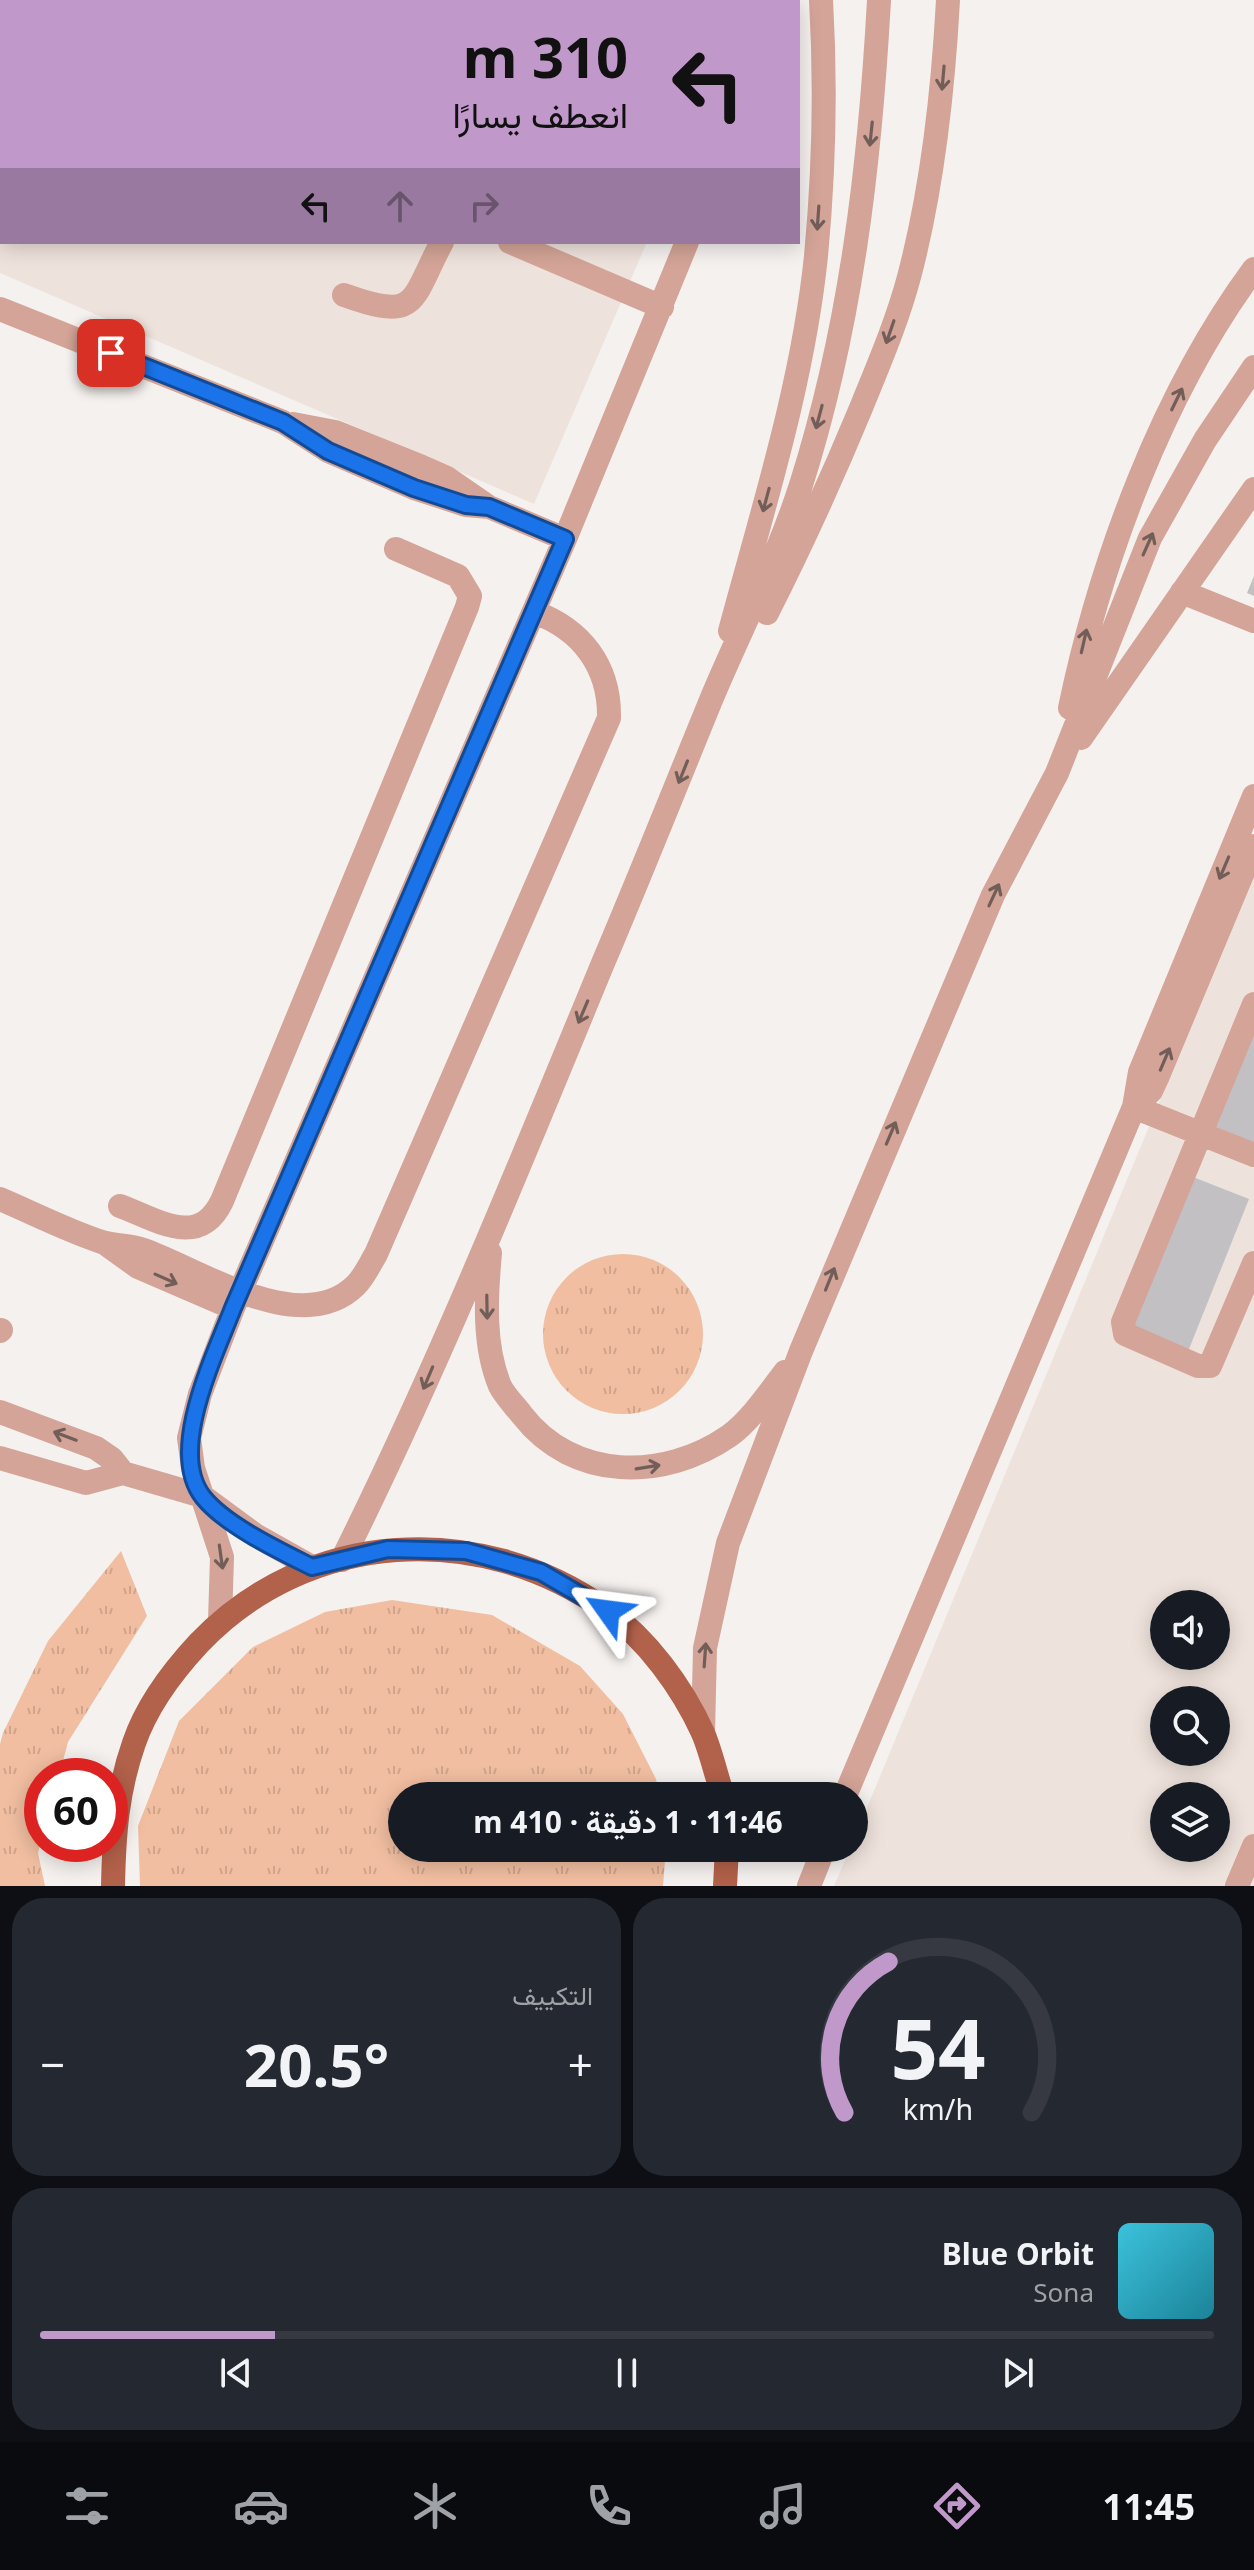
<!DOCTYPE html>
<html lang="ar">
<meta charset="utf-8">
<style>
:root{--surface:#171b24;--page:#242831;--text:#f1f3f6;--muted:#9ea1a6;--line:#363941;--accent:#c198ca}
body{margin:0;font-family:"Noto Sans",Vazirmatn,sans-serif;background:var(--page);color:var(--text);direction:rtl;height:100vh;display:flex;flex-direction:column;font-size:30px;white-space:nowrap}
*{box-sizing:border-box;margin:0}
p{font-size:26px;color:var(--muted)}
.icon{flex:none;width:44px;height:44px;fill:none;stroke:currentColor;stroke-width:2;stroke-linecap:round;stroke-linejoin:round}
.map{position:relative;height:1886px;overflow:hidden;direction:ltr}
.details{display:flex;flex-direction:column;gap:12px;padding:12px;background:#0d0f14;flex:1}
.details>*{flex:none}
.hud{position:absolute;left:0px;top:0px;width:800px;height:244px;box-shadow:0 4px 20px #0003;direction:rtl;background:#c198ca;color:#111;overflow:hidden}
.tools{position:absolute;left:1150px;top:1590px;display:grid;gap:16px}
.tools a{display:grid;place-items:center;width:80px;height:80px;border-radius:50%;background:var(--surface);box-shadow:0 4px 20px #0003;font-size:40px}
.speed{position:absolute;left:24px;top:1758px;display:flex;gap:16px;font-size:40px;font-weight:700;text-align:center}
.speed>*{display:grid;place-content:center;width:104px;height:104px;border-radius:50%;background:var(--surface);box-shadow:0 4px 20px #0003;line-height:1}
.speed .limit{border:12px solid #d22;background:#fff;color:#111}
.pin{position:absolute;display:grid;place-items:center;width:68px;height:68px;color:#fff;margin:-34px;border-radius:16px;box-shadow:0 4px 12px #0006}
.me{position:absolute;width:88px;margin:-44px;rotate:301deg;stroke-linejoin:round;filter:drop-shadow(0 0 6px #0008)}
.turn{display:flex;align-items:center;gap:28px;height:168px;padding:0 40px;font-size:36px}
.turn .icon{width:104px;height:104px;stroke-width:2.5}
.turn b{display:block;font-size:56px;line-height:68px}
.lanes{display:flex;align-items:center;height:76px;padding:0 40px;background:#0003;justify-content:center;gap:40px;direction:ltr}
.lanes .off{opacity:.35}
.big{font-size:60px;font-weight:700;line-height:1.1}
.details .widget{flex:1;display:flex;flex-direction:column;justify-content:center;gap:12px;min-width:0;padding:0 28px;border-radius:32px;background:var(--page)}
.details .dial{align-items:center;gap:0}
.dial svg{height:208px;overflow:visible;fill:none;stroke:var(--line);stroke-width:7;stroke-linecap:round;text-anchor:middle}
.dial text{fill:var(--text);stroke:none}
.song{display:flex;align-items:center;gap:24px}
.cover{width:96px;height:96px;border-radius:12px;background:linear-gradient(135deg,hsl(190 70% 55%),hsl(190 70% 35%))}
.played{height:8px;border-radius:4px;background:linear-gradient(90deg,var(--accent) 20%,var(--line) 20%)}
.keys{display:flex;justify-content:space-around;direction:ltr}
.heat{display:flex;justify-content:space-between;align-items:center;font-size:44px;direction:ltr}
.details .tiles{flex:1;display:grid;gap:12px;grid-template-columns:1fr 1fr}
.widget:last-child{grid-column:span 2}
.trip{position:absolute;left:388px;top:1782px;width:480px;height:80px;border-radius:40px;background:var(--surface);box-shadow:0 4px 20px #0003;font-weight:700;line-height:80px;text-align:center;direction:rtl}
.menu{display:flex;height:128px;justify-content:space-around;align-items:center;background:#090b0e;color:var(--muted)}
.menu .icon{width:56px;height:56px}
.menu .selected{color:var(--accent)}
.menu b{font-size:36px;color:var(--text)}
.map>svg:first-child{display:block}
</style>
<div class="map">
<svg width="1254" height="1886" viewBox="0 0 1254 1886">
<defs>
<pattern id="grass-tufts" width="24" height="20" patternUnits="userSpaceOnUse" patternTransform="scale(2)"><rect width="24" height="20" fill="#f1bea1"/><path d="M3 7l-1-3M5 7V3M7 7l1-3M15 17l-1-3M17 17v-4M19 17l1-3" fill="none" stroke="#cfa48b"/></pattern>
</defs>
<rect width="100%" height="100%" fill="#f5f1ef"/>
<path fill="#eee3dc" fill-rule="evenodd" d="M0 0H714L2 2V242H647L534 504 0 273Z
M1254 873V1886H834L850 1848H854V1839ZM1164 1604H1216V1656H1164ZM1164 1700H1216V1752H1164ZM1164 1796H1216V1848H1164Z"/>
<path fill="url(#grass-tufts)" d="M543 1334a80 80 0 1 1 160 0a80 80 0 1 1-160 0Z
M121 1551 147 1616 68 1742 59 1776H42V1837L38 1853 45 1886H0V1744L3 1733 48 1641Z
M392 1600 492 1615 580 1666 623 1714 656 1779 660 1796H402V1848H666L663 1886H140L138 1826 179 1721 253 1647 325 1612Z"/>
<path fill="#c3c0c3" d="M1254 576V596L1247 593Z
M1254 1023V1143L1212 1125Z
M1188 1175 1249 1199 1187 1354 1126 1329Z"/>
<g fill="none" stroke-linecap="round" stroke-linejoin="round">
<path stroke="#d3a497" stroke-width="24" d="M245 0 250 2
M627 0 628 2
M393 2 394 0
M686 2V0
M752 2V0
M510 242 662 307
M344 295C419 322 410 302 442 242
M0 309 283 422 328 451 414 488 466 505 489 507
M293 424 335 432 422 467 447 478 489 507 565 539
M1182 592 1254 621
M767 613C801 546 832 478 861 408 878 366 897 322 909 277 933 186 943 93 948 0
M730 631C763 508 803 383 816 256 824 171 826 85 821 0
M1070 708C1101 559 1163 392 1254 269
M1081 738 1254 489
M1254 796 1140 1072 1134 1107 1151 1091 1157 1078 1254 846
M1254 1004 1123 1322 1125 1334 1198 1366H1210L1254 1263
M0 1199C33 1213 68 1231 102 1242 116 1246 130 1245 144 1250 200 1270 302 1339 356 1285 364 1277 370 1264 376 1254L609 718C610 666 581 629 534 612
M120 1206C157 1220 199 1249 222 1201L467 607 470 596 458 576 396 549
M106 1244 138 1267 233 1308
M490 1253C486 1297 483 1345 500 1386 505 1396 515 1406 522 1415 573 1481 664 1481 729 1436 750 1421 769 1393 785 1372
M0 1331 1 1330
M0 1412 96 1448 112 1459 123 1473 202 1496 255 1535 312 1567
M0 1458 86 1483 123 1473
M342 1560C439 1365 520 1164 603 963 640 876 675 788 711 700 741 628 777 560 801 485 851 327 870 165 879 0
M220 1621 222 1557 193 1468 189 1438 200 1394 233 1308 565 539 687 242
M703 1733 705 1648 728 1543 801 1351 993 895 1057 773 1150 538 1205 440 1254 367
M845 1796 1134 1107 1254 1155
M809 1886 824 1848
M1237 1886 1254 1846"/>
<path stroke="#b2614a" stroke-width="24" d="M113 1886C114 1836 117 1791 134 1743 147 1705 172 1672 199 1643 308 1529 480 1520 606 1610 647 1639 682 1687 703 1733 711 1752 716 1775 723 1796
M725 1886 727 1848"/>
</g>
<defs><path id="oneway-shaft" d="M-6 0H5M1.5-3L5.5 0L1.5 3" fill="none" stroke-width="1.6" stroke-linecap="round" stroke-linejoin="round" transform="scale(2)"/></defs>
<g stroke="#725e59">
<use href="#oneway-shaft" transform="translate(943 78) rotate(95)"/>
<use href="#oneway-shaft" transform="translate(871 134) rotate(96)"/>
<use href="#oneway-shaft" transform="translate(818 218) rotate(94)"/>
<use href="#oneway-shaft" transform="translate(890 332) rotate(109)"/>
<use href="#oneway-shaft" transform="translate(1177 399) rotate(-64)"/>
<use href="#oneway-shaft" transform="translate(819 417) rotate(105)"/>
<use href="#oneway-shaft" transform="translate(766 500) rotate(105)"/>
<use href="#oneway-shaft" transform="translate(1148 544) rotate(-66)"/>
<use href="#oneway-shaft" transform="translate(1084 641) rotate(-77)"/>
<use href="#oneway-shaft" transform="translate(683 772) rotate(112)"/>
<use href="#oneway-shaft" transform="translate(1224 868) rotate(113)"/>
<use href="#oneway-shaft" transform="translate(994 895) rotate(-65)"/>
<use href="#oneway-shaft" transform="translate(583 1012) rotate(113)"/>
<use href="#oneway-shaft" transform="translate(1165 1059) rotate(-67)"/>
<use href="#oneway-shaft" transform="translate(891 1133) rotate(-67)"/>
<use href="#oneway-shaft" transform="translate(166 1279) rotate(24)"/>
<use href="#oneway-shaft" transform="translate(830 1279) rotate(-68)"/>
<use href="#oneway-shaft" transform="translate(487 1307) rotate(89)"/>
<use href="#oneway-shaft" transform="translate(428 1378) rotate(113)"/>
<use href="#oneway-shaft" transform="translate(65 1436) rotate(-159)"/>
<use href="#oneway-shaft" transform="translate(648 1467) rotate(-9)"/>
<use href="#oneway-shaft" transform="translate(221 1557) rotate(82)"/>
<use href="#oneway-shaft" transform="translate(705 1655) rotate(-86)"/>
</g>
<g fill="none" stroke-linecap="round" stroke-linejoin="round">
<defs>
<path id="route" d="M111 353 283 422 328 451 414 488 466 505 489 507 565 539 233 1308C215 1355 167 1451 203 1497 225 1525 280 1551 312 1567L388 1549 466 1551 541 1572 608 1611"/>
</defs>
<use href="#route" stroke="#114b97" stroke-width="20"/>
<use href="#route" stroke="#1a73e8" stroke-width="14"/>
</g>
</svg>
<div class="tools">
<a><svg class="icon" aria-label="sound" viewBox="0 0 24 24"><path d="M4 9h4l5-4v14l-5-4H4zM17 9q2 3 0 6"/></svg></a>
<a><svg class="icon" aria-label="search" viewBox="0 0 24 24"><circle cx="10" cy="10" r="6"/><path d="M15 15l6 6"/></svg></a>
<a><svg class="icon" aria-label="layers" viewBox="0 0 24 24"><path d="M12 4l9 5-9 5-9-5zM3 14l9 5 9-5"/></svg></a>
</div>
<div class="speed"><div class="limit">60</div></div>
<div class="pin" style="left:111px;top:353px;background:#d93025"><svg class="icon" aria-label="arrive" viewBox="0 0 24 24"><path d="M6 21V4h12l-3 4 3 4H6"/></svg></div>
<svg class="me" style="left:608px;top:1611px" viewBox="-20 -20 40 40"><path d="M0-17L14 15 0 8-14 15z" fill="#1a73e8" stroke="#fff" stroke-width="4"/></svg>
<div class="trip">11:46 · 1 دقيقة · 410 m</div>
<div class="hud">
<div class="turn"><svg class="icon" aria-label="left" viewBox="0 0 24 24"><path d="M17 20v-9H6M10 6l-5 5 5 5"/></svg><div><b>310 m</b>انعطف يسارًا</div></div>
<div class="lanes"><svg class="icon" aria-label="left" viewBox="0 0 24 24"><path d="M17 20v-9H6M10 6l-5 5 5 5"/></svg><svg class="icon off" aria-label="ahead" viewBox="0 0 24 24"><path d="M12 20V5M6 11l6-6 6 6"/></svg><svg class="icon off" aria-label="right" viewBox="0 0 24 24"><path d="M7 20v-9h11M14 6l5 5-5 5"/></svg></div>
</div>
</div>
<section class="details">
<div class="tiles">
<div class="widget dial"><svg viewBox="0 0 100 80">
<path d="M14 69A42 42 0 1 1 86 69"/>
<path d="M14 69A42 42 0 0 1 31 11" stroke="#c198ca"/>
<text x="50" y="56" font-size="32" font-weight="700">54</text>
<text x="50" y="72" font-size="11">km/h</text>
</svg></div>
<div class="widget"><p>التكييف</p>
<div class="heat"><a>−</a><b class="big">20.5°</b><a>+</a></div>
</div>
<div class="widget">
<div class="song"><i class="cover"></i><div><b>Blue Orbit</b><p>Sona</p></div></div>
<div class="played"></div>
<div class="keys"><svg class="icon" aria-label="previous" viewBox="0 0 24 24"><path d="M18 5L8 12l10 7zM5 5v14"/></svg><svg class="icon" aria-label="pause" viewBox="0 0 24 24"><path d="M8 5v14M16 5v14"/></svg><svg class="icon" aria-label="next" viewBox="0 0 24 24"><path d="M6 5l10 7-10 7zM19 5v14"/></svg></div>
</div>
</div>
</section>
<nav class="menu">
<b>11:45</b>
<svg class="icon selected" aria-label="directions" viewBox="0 0 24 24"><path d="M12 3l9 9-9 9-9-9zM9 14v-3h6M13 9l2 2-2 2"/></svg>
<svg class="icon" aria-label="music" viewBox="0 0 24 24"><path d="M9 18V5l10-2v13"/><circle cx="6" cy="18" r="3"/><circle cx="16" cy="16" r="3"/></svg>
<svg class="icon" aria-label="phone" viewBox="0 0 24 24"><path d="M5 4h4l2 5-3 2q2 4 5 5l2-3 5 2v4C11 20 4 13 5 4z"/></svg>
<svg class="icon" aria-label="climate" viewBox="0 0 24 24"><path d="M12 3v18M4 7l16 10M4 17L20 7"/></svg>
<svg class="icon" aria-label="car" viewBox="0 0 24 24"><path d="M5 17H2v-5l4-1 3-4h7l3 4 3 1v5h-3M9 17h6M6 11h13"/><circle cx="7" cy="17" r="2"/><circle cx="17" cy="17" r="2"/></svg>
<svg class="icon" aria-label="filters" viewBox="0 0 24 24"><path d="M4 7h16M4 17h16"/><circle cx="9" cy="7" r="2"/><circle cx="15" cy="17" r="2"/></svg>
</nav>
